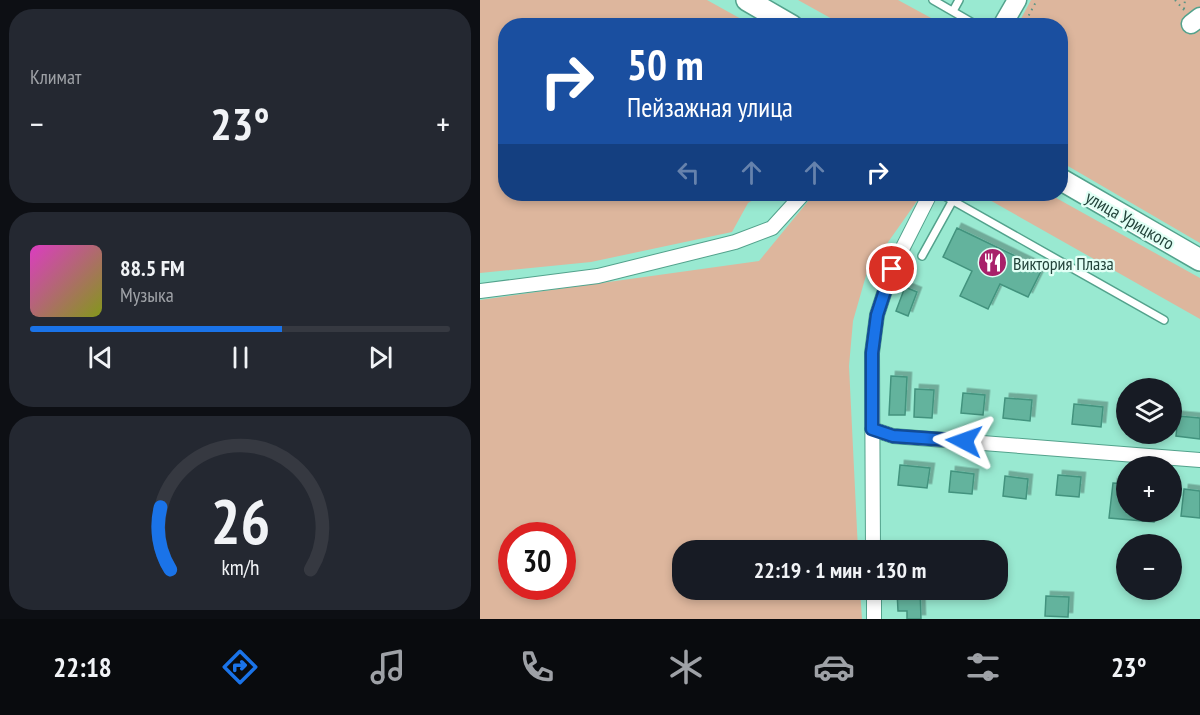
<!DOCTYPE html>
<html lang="ru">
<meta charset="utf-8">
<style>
:root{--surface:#171b24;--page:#242831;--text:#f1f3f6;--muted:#9ea1a6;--line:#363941;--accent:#1a73e8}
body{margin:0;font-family:"PT Sans Narrow",sans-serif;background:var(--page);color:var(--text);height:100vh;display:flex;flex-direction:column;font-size:22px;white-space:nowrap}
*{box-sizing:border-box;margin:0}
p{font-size:20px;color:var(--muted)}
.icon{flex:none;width:33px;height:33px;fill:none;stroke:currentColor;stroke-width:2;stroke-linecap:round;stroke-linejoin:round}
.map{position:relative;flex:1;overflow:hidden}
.details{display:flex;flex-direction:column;gap:9px;padding:9px;background:#0d0f14;width:480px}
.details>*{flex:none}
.guide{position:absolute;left:18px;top:18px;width:570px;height:183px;border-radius:24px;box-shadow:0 3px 9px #0003;background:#1a4fa0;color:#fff;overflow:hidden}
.buttons{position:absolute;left:636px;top:378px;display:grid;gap:12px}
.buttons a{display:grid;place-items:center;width:66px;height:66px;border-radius:50%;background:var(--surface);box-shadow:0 3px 9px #0003;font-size:30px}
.speed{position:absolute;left:18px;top:522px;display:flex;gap:12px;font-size:30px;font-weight:700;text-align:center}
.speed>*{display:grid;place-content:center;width:78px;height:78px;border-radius:50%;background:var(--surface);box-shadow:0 3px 9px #0003;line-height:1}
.speed .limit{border:9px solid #d22;background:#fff;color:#111}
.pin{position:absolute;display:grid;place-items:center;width:51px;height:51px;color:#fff;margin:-26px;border:3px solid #fff;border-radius:50%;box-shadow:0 2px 6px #0007}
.me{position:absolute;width:66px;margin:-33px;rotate:274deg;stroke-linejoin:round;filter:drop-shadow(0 0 4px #0008)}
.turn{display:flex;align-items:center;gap:21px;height:126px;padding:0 30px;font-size:27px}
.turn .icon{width:78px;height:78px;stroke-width:2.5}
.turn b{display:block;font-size:42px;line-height:51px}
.lanes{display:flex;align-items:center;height:57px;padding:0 30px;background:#0003;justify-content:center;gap:30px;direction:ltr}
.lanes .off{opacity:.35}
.big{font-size:45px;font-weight:600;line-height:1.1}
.details .card{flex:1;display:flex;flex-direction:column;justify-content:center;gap:9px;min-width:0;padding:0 21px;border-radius:24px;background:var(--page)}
.details .dial{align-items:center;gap:0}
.dial svg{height:156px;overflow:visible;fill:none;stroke:var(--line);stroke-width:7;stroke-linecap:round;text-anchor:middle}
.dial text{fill:var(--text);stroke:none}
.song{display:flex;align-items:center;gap:18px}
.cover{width:72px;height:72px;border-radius:9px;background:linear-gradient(135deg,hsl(310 70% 55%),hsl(70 70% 35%))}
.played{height:6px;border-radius:3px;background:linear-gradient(90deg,var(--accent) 60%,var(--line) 60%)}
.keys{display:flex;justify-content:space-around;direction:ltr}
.heat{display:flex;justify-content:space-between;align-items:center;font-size:33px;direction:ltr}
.trip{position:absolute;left:192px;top:540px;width:336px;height:60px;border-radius:24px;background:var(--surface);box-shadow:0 3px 9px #0003;font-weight:600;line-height:60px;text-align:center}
.dock{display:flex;height:96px;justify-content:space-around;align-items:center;background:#090b0e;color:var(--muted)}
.dock .icon{width:42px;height:42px}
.dock .selected{color:var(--accent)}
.dock b{font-size:27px;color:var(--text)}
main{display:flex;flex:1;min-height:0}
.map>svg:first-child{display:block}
</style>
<main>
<section class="details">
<div class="card"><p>Климат</p>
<div class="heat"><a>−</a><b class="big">23°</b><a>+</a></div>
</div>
<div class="card">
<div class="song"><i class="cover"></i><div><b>88.5 FM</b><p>Музыка</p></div></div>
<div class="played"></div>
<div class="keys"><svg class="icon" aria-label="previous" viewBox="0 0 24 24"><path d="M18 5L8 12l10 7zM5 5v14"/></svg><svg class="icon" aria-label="pause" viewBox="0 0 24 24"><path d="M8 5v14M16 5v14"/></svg><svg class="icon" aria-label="next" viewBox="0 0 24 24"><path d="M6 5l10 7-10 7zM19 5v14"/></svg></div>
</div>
<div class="card dial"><svg viewBox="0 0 100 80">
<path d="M14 69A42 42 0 1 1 86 69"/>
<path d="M14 69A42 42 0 0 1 9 37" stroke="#1a73e8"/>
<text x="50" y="56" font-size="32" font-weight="700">26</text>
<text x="50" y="72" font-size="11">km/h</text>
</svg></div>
</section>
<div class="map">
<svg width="720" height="619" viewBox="0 0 720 619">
<defs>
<filter id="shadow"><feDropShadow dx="4.5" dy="-4.5" stdDeviation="0" flood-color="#0004"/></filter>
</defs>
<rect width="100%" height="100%" fill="#99e9d1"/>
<path fill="#ddb69d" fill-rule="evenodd" d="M0 0H227L272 25 26 26V194H283L268 203 252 232 111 262 0 273Z
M318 0H418L464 25H363Z
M551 0H720V243L581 162 580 26H537Z
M334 194H442L387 272 373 321 369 366 378 550H202V590H380L382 619H0V300L279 261ZM32 536H82V586H32Z
M499 194H569L720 278V319Z"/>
<path fill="#64b39d" stroke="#43937e" stroke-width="1.5" filter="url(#shadow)" d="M477 228 562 269 548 297 520 284 508 309 480 296 492 271 463 257Z
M425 287 437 292 428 316 416 311Z
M411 376 427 377 425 415H409Z
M435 389 454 390 452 418 434 417Z
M483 393 505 395 503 415 481 413Z
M525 398 552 400 550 421 523 418Z
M594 404 623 407 621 427 592 424Z
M698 416 720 418V439L696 436Z
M420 465 450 468 447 488 418 485Z
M471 471 494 474 492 494 469 492Z
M578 475 601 477 599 497 576 495Z
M525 476 548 479 546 499 523 496Z
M633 483 646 484V512H675L674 522 629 518Z
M704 489 720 491V518L701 516Z
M640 557 646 558V574L638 573Z
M440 590 441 619H427V611H418L417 591Z
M566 596 589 597 588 617 565 616Z"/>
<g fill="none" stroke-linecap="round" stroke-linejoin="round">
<defs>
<path id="lane" d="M453 0 498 26
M473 11 479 0
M461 194 684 320
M442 256 473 200"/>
<path id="street" d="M0 291 118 276 255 242 292 228 323 194
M392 429 413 436 720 460
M393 550 392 353 397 315 412 269 450 194
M394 590V619"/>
<path id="secondary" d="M711 24 720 17
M522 26 537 0"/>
<path id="primary" d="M267 0 312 26
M580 179 720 260"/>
</defs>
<use href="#lane" stroke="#53a28c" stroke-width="10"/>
<use href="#street" stroke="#53a28c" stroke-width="16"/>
<use href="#secondary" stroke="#53a28c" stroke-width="21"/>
<use href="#primary" stroke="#53a28c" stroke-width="24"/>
<path stroke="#5c9484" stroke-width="2" stroke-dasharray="1.5 4.5" stroke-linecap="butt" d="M695 0 704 10
M704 9 705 0
M543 26 557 0"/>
<use href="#lane" stroke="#fff" stroke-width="7"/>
<use href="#street" stroke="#fff" stroke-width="14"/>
<use href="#secondary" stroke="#fff" stroke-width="18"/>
<use href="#primary" stroke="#fff" stroke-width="21"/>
</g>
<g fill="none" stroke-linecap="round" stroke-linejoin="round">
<defs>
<path id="route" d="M412 269 397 315 392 353V429L413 436 484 441"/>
</defs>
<use href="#route" stroke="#114b97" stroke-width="15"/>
<use href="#route" stroke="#1a73e8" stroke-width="10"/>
</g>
<defs>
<symbol id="restaurant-disc" viewBox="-11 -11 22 22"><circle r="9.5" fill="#a8216a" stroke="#e1fff5"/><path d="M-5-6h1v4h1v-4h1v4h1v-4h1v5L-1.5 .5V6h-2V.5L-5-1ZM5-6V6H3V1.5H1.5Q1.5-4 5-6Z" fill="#fff"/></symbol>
</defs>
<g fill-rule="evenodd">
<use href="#restaurant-disc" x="496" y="246" width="33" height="33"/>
</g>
<g text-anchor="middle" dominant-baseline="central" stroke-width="4.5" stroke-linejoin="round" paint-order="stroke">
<g font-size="18" fill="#22433a" stroke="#e1fff5">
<text transform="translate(650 220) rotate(30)">улица Урицкого</text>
</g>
<g font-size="18" fill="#22433a" stroke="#e1fff5" text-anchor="start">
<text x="533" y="263">Виктория Плаза</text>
</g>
</g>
</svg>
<div class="buttons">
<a><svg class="icon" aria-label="layers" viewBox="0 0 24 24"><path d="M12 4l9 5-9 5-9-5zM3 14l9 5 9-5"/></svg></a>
<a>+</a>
<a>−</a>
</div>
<div class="speed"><div class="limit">30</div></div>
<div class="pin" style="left:412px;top:269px;background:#d93025"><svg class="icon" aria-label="arrive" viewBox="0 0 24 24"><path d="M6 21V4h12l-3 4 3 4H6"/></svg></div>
<svg class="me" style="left:484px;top:441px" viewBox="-20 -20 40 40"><path d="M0-17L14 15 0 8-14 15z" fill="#1a73e8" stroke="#fff" stroke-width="4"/></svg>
<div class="trip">22:19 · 1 мин · 130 m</div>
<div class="guide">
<div class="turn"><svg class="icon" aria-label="right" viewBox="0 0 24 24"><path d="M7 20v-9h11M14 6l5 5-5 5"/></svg><div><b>50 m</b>Пейзажная улица</div></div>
<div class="lanes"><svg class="icon off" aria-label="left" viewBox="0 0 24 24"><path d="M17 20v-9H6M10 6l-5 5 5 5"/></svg><svg class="icon off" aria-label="ahead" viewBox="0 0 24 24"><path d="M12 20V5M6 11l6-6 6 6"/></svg><svg class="icon off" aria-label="ahead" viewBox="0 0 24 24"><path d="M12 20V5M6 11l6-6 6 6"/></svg><svg class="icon" aria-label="right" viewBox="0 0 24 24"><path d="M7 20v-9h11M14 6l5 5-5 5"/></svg></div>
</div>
</div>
</main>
<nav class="dock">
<b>22:18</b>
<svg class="icon selected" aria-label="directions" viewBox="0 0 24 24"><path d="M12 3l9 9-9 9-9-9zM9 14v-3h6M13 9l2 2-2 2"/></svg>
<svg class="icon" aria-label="music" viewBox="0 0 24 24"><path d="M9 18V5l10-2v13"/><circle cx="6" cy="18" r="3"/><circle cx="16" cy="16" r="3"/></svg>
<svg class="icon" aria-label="phone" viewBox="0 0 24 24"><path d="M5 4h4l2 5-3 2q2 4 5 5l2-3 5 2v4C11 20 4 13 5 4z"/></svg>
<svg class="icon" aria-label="climate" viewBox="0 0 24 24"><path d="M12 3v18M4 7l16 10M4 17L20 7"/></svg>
<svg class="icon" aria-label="car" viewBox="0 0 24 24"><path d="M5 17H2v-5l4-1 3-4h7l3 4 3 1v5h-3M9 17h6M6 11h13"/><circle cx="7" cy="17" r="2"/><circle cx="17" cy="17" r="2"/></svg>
<svg class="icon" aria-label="filters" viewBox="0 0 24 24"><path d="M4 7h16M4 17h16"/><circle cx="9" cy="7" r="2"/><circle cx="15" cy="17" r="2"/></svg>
<b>23°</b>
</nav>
